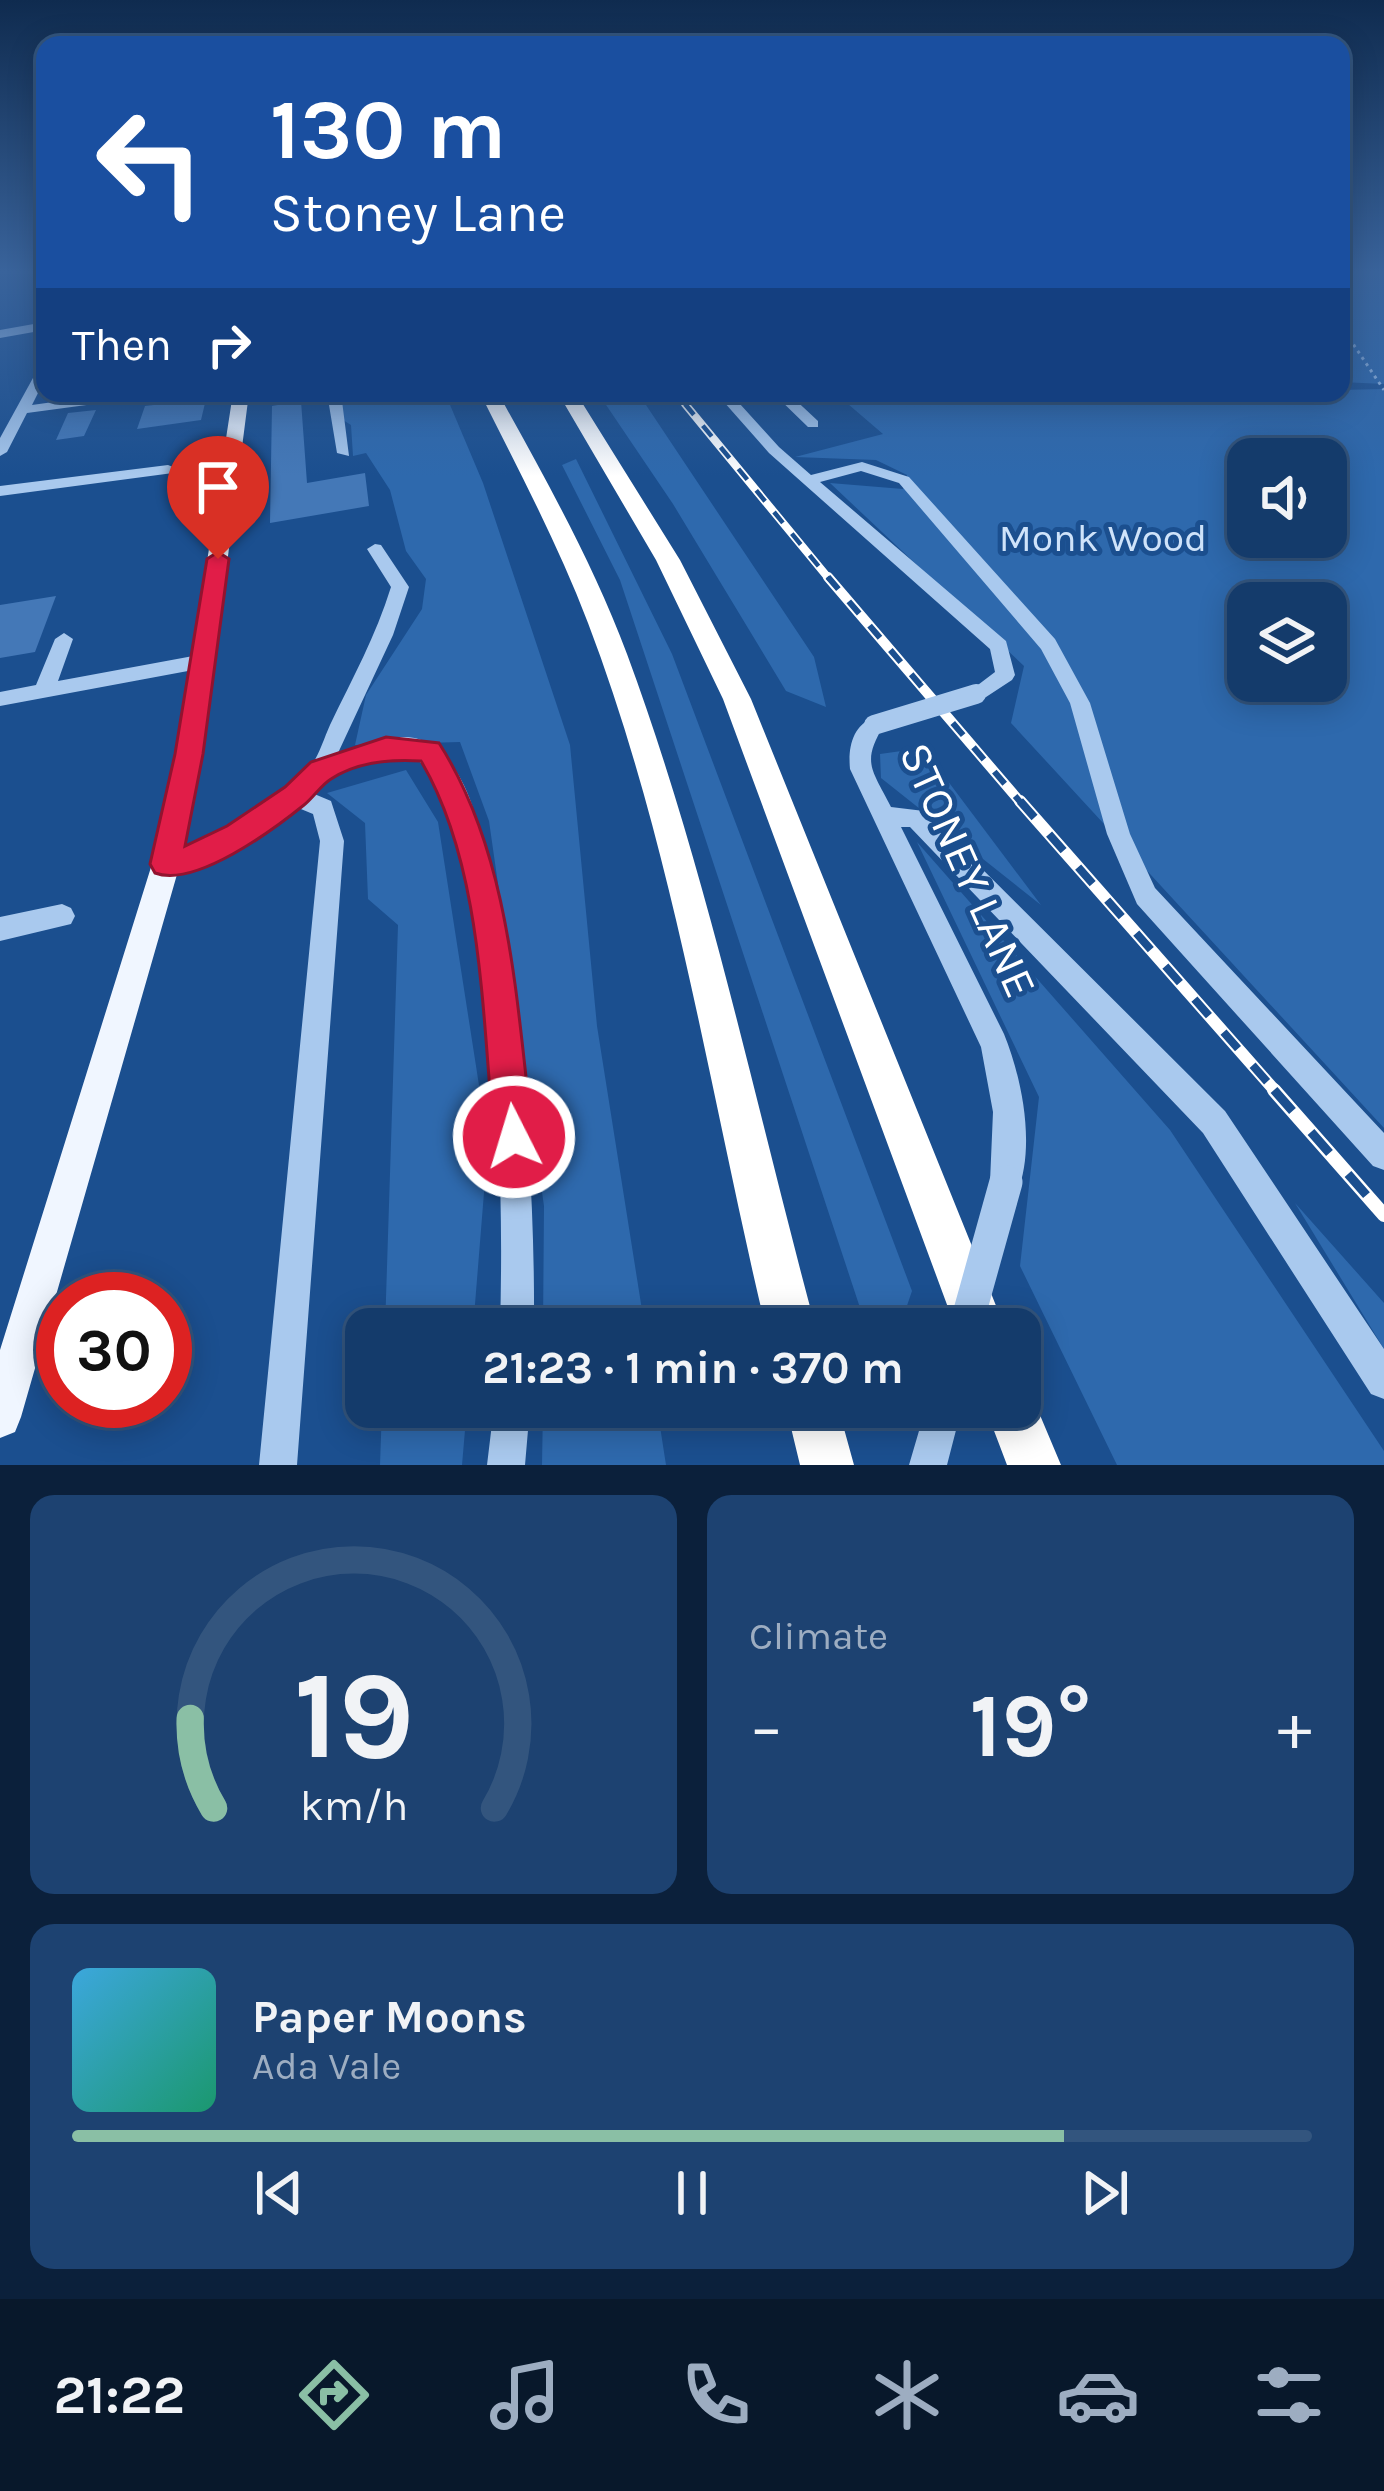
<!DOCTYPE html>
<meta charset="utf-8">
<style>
:root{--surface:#143b6b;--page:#1d4271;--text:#f1f3f6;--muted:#9dadc1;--line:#33557e;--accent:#8abfa5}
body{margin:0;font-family:Karla,sans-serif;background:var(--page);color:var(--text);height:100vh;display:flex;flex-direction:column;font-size:45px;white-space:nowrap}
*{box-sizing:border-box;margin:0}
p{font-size:39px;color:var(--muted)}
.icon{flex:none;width:66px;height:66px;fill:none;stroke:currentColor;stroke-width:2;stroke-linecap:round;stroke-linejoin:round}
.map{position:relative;height:1465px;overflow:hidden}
.sheet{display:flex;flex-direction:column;gap:30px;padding:30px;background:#0b203b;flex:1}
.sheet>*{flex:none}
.hud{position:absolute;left:36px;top:36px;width:1314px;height:366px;border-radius:24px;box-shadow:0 6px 30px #0003,0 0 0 3px var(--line);background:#1a4fa0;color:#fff;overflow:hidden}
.buttons{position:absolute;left:1227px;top:438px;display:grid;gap:24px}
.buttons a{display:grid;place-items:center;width:120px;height:120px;border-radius:24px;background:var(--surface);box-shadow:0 6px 30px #0003,0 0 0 3px var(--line);font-size:60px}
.speed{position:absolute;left:36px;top:1272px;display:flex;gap:24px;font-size:60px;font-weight:700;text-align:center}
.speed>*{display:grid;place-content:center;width:156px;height:156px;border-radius:50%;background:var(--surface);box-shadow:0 6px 30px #0003,0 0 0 3px var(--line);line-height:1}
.speed .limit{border:18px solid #d22;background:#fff;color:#111}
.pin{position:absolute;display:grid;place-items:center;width:102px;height:102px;color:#fff;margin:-123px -51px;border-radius:50% 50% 50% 0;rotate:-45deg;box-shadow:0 0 12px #0007}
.pin .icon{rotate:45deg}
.me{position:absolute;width:132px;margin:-66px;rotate:355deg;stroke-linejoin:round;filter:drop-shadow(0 0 9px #0008)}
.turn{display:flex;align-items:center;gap:42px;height:252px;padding:0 36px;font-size:54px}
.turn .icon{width:156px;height:156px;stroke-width:2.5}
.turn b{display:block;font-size:84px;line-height:102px}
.then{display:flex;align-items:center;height:114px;padding:0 36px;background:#0003;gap:24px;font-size:45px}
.big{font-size:90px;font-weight:700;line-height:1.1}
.sheet .widget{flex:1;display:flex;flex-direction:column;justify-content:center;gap:18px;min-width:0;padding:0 42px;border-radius:24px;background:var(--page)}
.sheet .dial{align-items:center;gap:0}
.dial svg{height:312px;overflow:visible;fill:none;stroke:var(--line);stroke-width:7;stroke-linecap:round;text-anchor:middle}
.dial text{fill:var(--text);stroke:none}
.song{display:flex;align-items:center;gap:36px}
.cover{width:144px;height:144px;border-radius:18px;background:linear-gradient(135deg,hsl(200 70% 55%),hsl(160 70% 35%))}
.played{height:12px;border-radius:6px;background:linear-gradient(90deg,var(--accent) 80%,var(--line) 80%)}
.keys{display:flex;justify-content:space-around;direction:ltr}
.heat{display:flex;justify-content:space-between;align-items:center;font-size:66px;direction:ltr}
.sheet .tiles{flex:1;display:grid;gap:30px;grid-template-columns:1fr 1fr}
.widget:last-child{grid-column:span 2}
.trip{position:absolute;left:345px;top:1308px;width:696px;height:120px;border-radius:24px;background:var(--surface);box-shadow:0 6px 30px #0003,0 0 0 3px var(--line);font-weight:700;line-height:120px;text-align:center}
.tabs{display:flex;height:192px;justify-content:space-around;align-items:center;background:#08182b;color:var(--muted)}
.tabs .icon{width:84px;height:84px}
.tabs .current{color:var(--accent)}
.tabs b{font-size:54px;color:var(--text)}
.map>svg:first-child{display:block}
</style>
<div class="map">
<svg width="1384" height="1465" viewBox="0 0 1384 1465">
<rect width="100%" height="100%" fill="#1b4f8f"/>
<path fill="#2e69ad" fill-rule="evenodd" d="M1341 271H1384V384L1341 382Z
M1384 389V1128L1011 723 1024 666 830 483 903 489 907 475 876 460 795 457 883 434 841 398 853 393 1076 396ZM1248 459H1326V537H1248ZM1248 603H1326V681H1248Z
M340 393H445L483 483 570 745 597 1026 645 1329H543L544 1206 489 821 460 742 355 745 366 695 422 609 426 579 406 551 390 490 366 453 353 456 351 425 343 420Z
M598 393H638L814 657 826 707 786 691 673 504Z
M576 459 672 654 912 1291 899 1329H867L620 580 562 465Z
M923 748 1041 905 881 778 880 754Z
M406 770 438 822 488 1143 473 1329H385L398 925 368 899 365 823 327 793Z
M917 842 1170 1130 1384 1451V1465H1117L1020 1266 1039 1097Z
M1295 1203 1384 1303V1350V1349Z
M382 1407H467L462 1465H380Z
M543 1407H657L666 1465H542Z"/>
<path fill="#4478b7" d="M206 399 201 420 137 429 145 406Z
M301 401 307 483 365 473 369 506 270 523 272 406Z
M96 410 84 436 56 440 68 413Z
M56 596 35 652 0 658V605Z"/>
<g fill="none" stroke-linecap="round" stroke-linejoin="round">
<path stroke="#a9c9ee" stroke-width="3" stroke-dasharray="3 4.5" stroke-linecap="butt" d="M1341 326 1384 390
M1341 344 1353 345"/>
<path fill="#a9c9ee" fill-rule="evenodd" d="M45 322V330L0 338V330Z
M45 363V379L32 405 117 393H153L146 397 27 413 7 452 0 456V438L39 367Z
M273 393H307L300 397 239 406 232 402Z
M327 393H341L349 456 337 453Z
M716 393H730L779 447 811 475 862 462 909 477 1055 639 1090 703 1130 834 1155 888 1384 1133V1170L1373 1166 1137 904 1107 834 1070 703 1041 649 899 483 861 471 820 482 1006 641 1015 675 1012 680 983 699H969L966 694 995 672 990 649 769 453Z
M773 393H788L818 421V427H808Z
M168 465 173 467V473L0 496V486Z
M375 544 381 545 409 587 393 635 338 753C362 745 404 728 427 743 436 749 448 760 454 768 474 797 482 839 489 872 523 1020 535 1177 534 1329H500C504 1183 498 1030 468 887 461 852 455 813 438 781 432 771 420 763 412 755 375 755 338 766 312 793L331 801 344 841 297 1465H259L320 841 313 814 296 807C268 828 193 882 158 871L154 864 158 857C209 838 275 812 310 767 319 756 324 738 330 725 352 679 376 636 391 587L367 549Z
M64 633 73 639 58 681 204 654 214 661 204 668 0 706V692L36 685 55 639Z
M874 717 884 725C861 763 872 769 891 807L924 811 1225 1111 1384 1349V1399L1371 1394 1203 1133 910 827H901L1004 1034C1022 1078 1036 1147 1017 1193L1006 1198 995 1193 990 1182 993 1112 981 1047 850 769C848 748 852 726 874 717Z
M62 904 71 908 75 916 71 924 0 941V917Z
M494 1407H530L525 1465H487Z
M926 1407H962L947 1465H909Z"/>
<path fill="#f0f6ff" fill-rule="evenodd" d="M233 393H249L208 711 180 864 21 1417 15 1432 0 1438V1350L152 864 184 711Z"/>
<path fill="#fff" fill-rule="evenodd" d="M480 393H498C545 478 593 563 627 654 708 873 755 1104 816 1329H766C710 1095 674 849 588 623 558 544 518 469 480 393Z
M558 393H576L680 560 751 699 1001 1318 996 1329H956L723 699 656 560Z
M1020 1385 1029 1389 1061 1465H1007L985 1407H1020Z
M786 1407H838L854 1465H800Z"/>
<defs>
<path id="rail-far4" d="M676 393 687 407"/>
<path id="rail-far3" d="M685 404 830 580"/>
<path id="rail-far2" d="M828 577 1022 804"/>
<path id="rail-far1" d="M1020 801 1277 1093"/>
<path id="rail" d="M1274 1090 1384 1215"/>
</defs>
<use href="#rail-far4" stroke="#fff" stroke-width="6"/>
<use href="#rail-far3" stroke="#fff" stroke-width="8"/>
<use href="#rail-far2" stroke="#fff" stroke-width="10"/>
<use href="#rail-far1" stroke="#fff" stroke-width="12"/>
<use href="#rail" stroke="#fff" stroke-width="14"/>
<use href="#rail-far4" stroke="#1b4f8f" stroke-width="3" stroke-dasharray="10" stroke-linecap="butt"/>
<use href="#rail-far3" stroke="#1b4f8f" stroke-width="4.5" stroke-dasharray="14" stroke-linecap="butt"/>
<use href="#rail-far2" stroke="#1b4f8f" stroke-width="6" stroke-dasharray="16" stroke-linecap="butt"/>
<use href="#rail-far1" stroke="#1b4f8f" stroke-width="8" stroke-dasharray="22" stroke-linecap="butt"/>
<use href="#rail" stroke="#1b4f8f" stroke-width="9" stroke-dasharray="28" stroke-linecap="butt"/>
<path stroke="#a9c9ee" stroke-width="20" d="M874 725 976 694"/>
<path stroke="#a9c9ee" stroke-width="33" d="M965 1329 1006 1182"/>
</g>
<linearGradient id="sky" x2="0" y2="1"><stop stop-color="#0f2b4f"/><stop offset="0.57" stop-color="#39639b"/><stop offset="1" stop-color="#39639b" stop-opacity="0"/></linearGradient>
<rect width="1384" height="476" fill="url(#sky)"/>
<path fill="#e11d48" stroke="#92132f" stroke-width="3" d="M218 552 229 559 203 754 185 846 227 826 285 787 311 762 386 737 439 743C512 858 516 1004 533 1137L527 1151 514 1156 500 1151 494 1137C482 1017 483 866 421 761 391 759 357 762 331 779 321 785 313 798 304 805 273 830 195 888 155 873L150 864 175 754 207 559Z"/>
<g text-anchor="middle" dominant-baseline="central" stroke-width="10" stroke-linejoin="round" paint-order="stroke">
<g font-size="39" fill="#cfe3fa" stroke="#1b4f8f">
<text x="1103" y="538">Monk Wood</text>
</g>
<g font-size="45" fill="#fff" stroke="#1b4f8f">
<text transform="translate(968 870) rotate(66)">STONEY LANE</text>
</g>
</g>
</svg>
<div class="buttons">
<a><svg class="icon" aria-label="sound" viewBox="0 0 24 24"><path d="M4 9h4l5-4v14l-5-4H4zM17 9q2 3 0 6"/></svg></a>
<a><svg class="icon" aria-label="layers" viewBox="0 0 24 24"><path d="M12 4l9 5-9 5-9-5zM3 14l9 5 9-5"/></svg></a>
</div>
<div class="speed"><div class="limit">30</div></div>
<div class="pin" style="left:218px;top:559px;background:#d93025"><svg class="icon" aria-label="arrive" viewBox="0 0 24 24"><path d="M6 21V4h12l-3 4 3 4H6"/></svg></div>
<svg class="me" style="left:514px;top:1137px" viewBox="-20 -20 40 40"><circle r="17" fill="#e11d48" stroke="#fff" stroke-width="3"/><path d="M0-11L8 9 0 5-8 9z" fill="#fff"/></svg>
<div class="trip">21:23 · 1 min · 370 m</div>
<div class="hud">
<div class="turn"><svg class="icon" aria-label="left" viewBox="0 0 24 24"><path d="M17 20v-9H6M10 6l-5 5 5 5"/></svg><div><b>130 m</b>Stoney Lane</div></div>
<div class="then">Then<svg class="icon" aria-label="right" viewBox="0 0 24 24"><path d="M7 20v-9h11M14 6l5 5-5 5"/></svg></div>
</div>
</div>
<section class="sheet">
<div class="tiles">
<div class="widget dial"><svg viewBox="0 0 100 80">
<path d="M14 69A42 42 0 1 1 86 69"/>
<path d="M14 69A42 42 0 0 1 8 46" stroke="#8abfa5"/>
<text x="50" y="56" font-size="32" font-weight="700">19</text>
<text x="50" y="72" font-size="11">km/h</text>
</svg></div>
<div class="widget"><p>Climate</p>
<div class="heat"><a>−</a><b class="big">19°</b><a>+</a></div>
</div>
<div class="widget">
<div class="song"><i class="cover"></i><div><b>Paper Moons</b><p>Ada Vale</p></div></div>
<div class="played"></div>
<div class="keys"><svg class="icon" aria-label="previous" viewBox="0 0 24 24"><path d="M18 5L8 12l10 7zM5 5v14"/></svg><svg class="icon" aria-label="pause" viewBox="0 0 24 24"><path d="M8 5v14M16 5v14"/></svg><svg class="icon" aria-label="next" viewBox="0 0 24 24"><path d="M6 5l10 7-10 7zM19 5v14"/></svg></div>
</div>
</div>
</section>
<nav class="tabs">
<b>21:22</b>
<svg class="icon current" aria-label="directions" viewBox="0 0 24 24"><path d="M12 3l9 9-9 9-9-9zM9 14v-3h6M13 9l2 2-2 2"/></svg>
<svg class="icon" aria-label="music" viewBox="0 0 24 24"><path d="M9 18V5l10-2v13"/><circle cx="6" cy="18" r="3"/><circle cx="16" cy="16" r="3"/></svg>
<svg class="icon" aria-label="phone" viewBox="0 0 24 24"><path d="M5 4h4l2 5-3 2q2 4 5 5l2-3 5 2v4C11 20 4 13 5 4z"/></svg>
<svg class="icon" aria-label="climate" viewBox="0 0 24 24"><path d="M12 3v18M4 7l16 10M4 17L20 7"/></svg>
<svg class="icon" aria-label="car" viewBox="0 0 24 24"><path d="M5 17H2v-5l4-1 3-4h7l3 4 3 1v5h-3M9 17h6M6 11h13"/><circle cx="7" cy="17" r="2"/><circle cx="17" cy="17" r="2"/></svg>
<svg class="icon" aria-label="filters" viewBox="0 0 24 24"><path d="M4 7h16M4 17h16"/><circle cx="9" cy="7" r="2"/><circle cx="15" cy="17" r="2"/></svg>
</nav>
